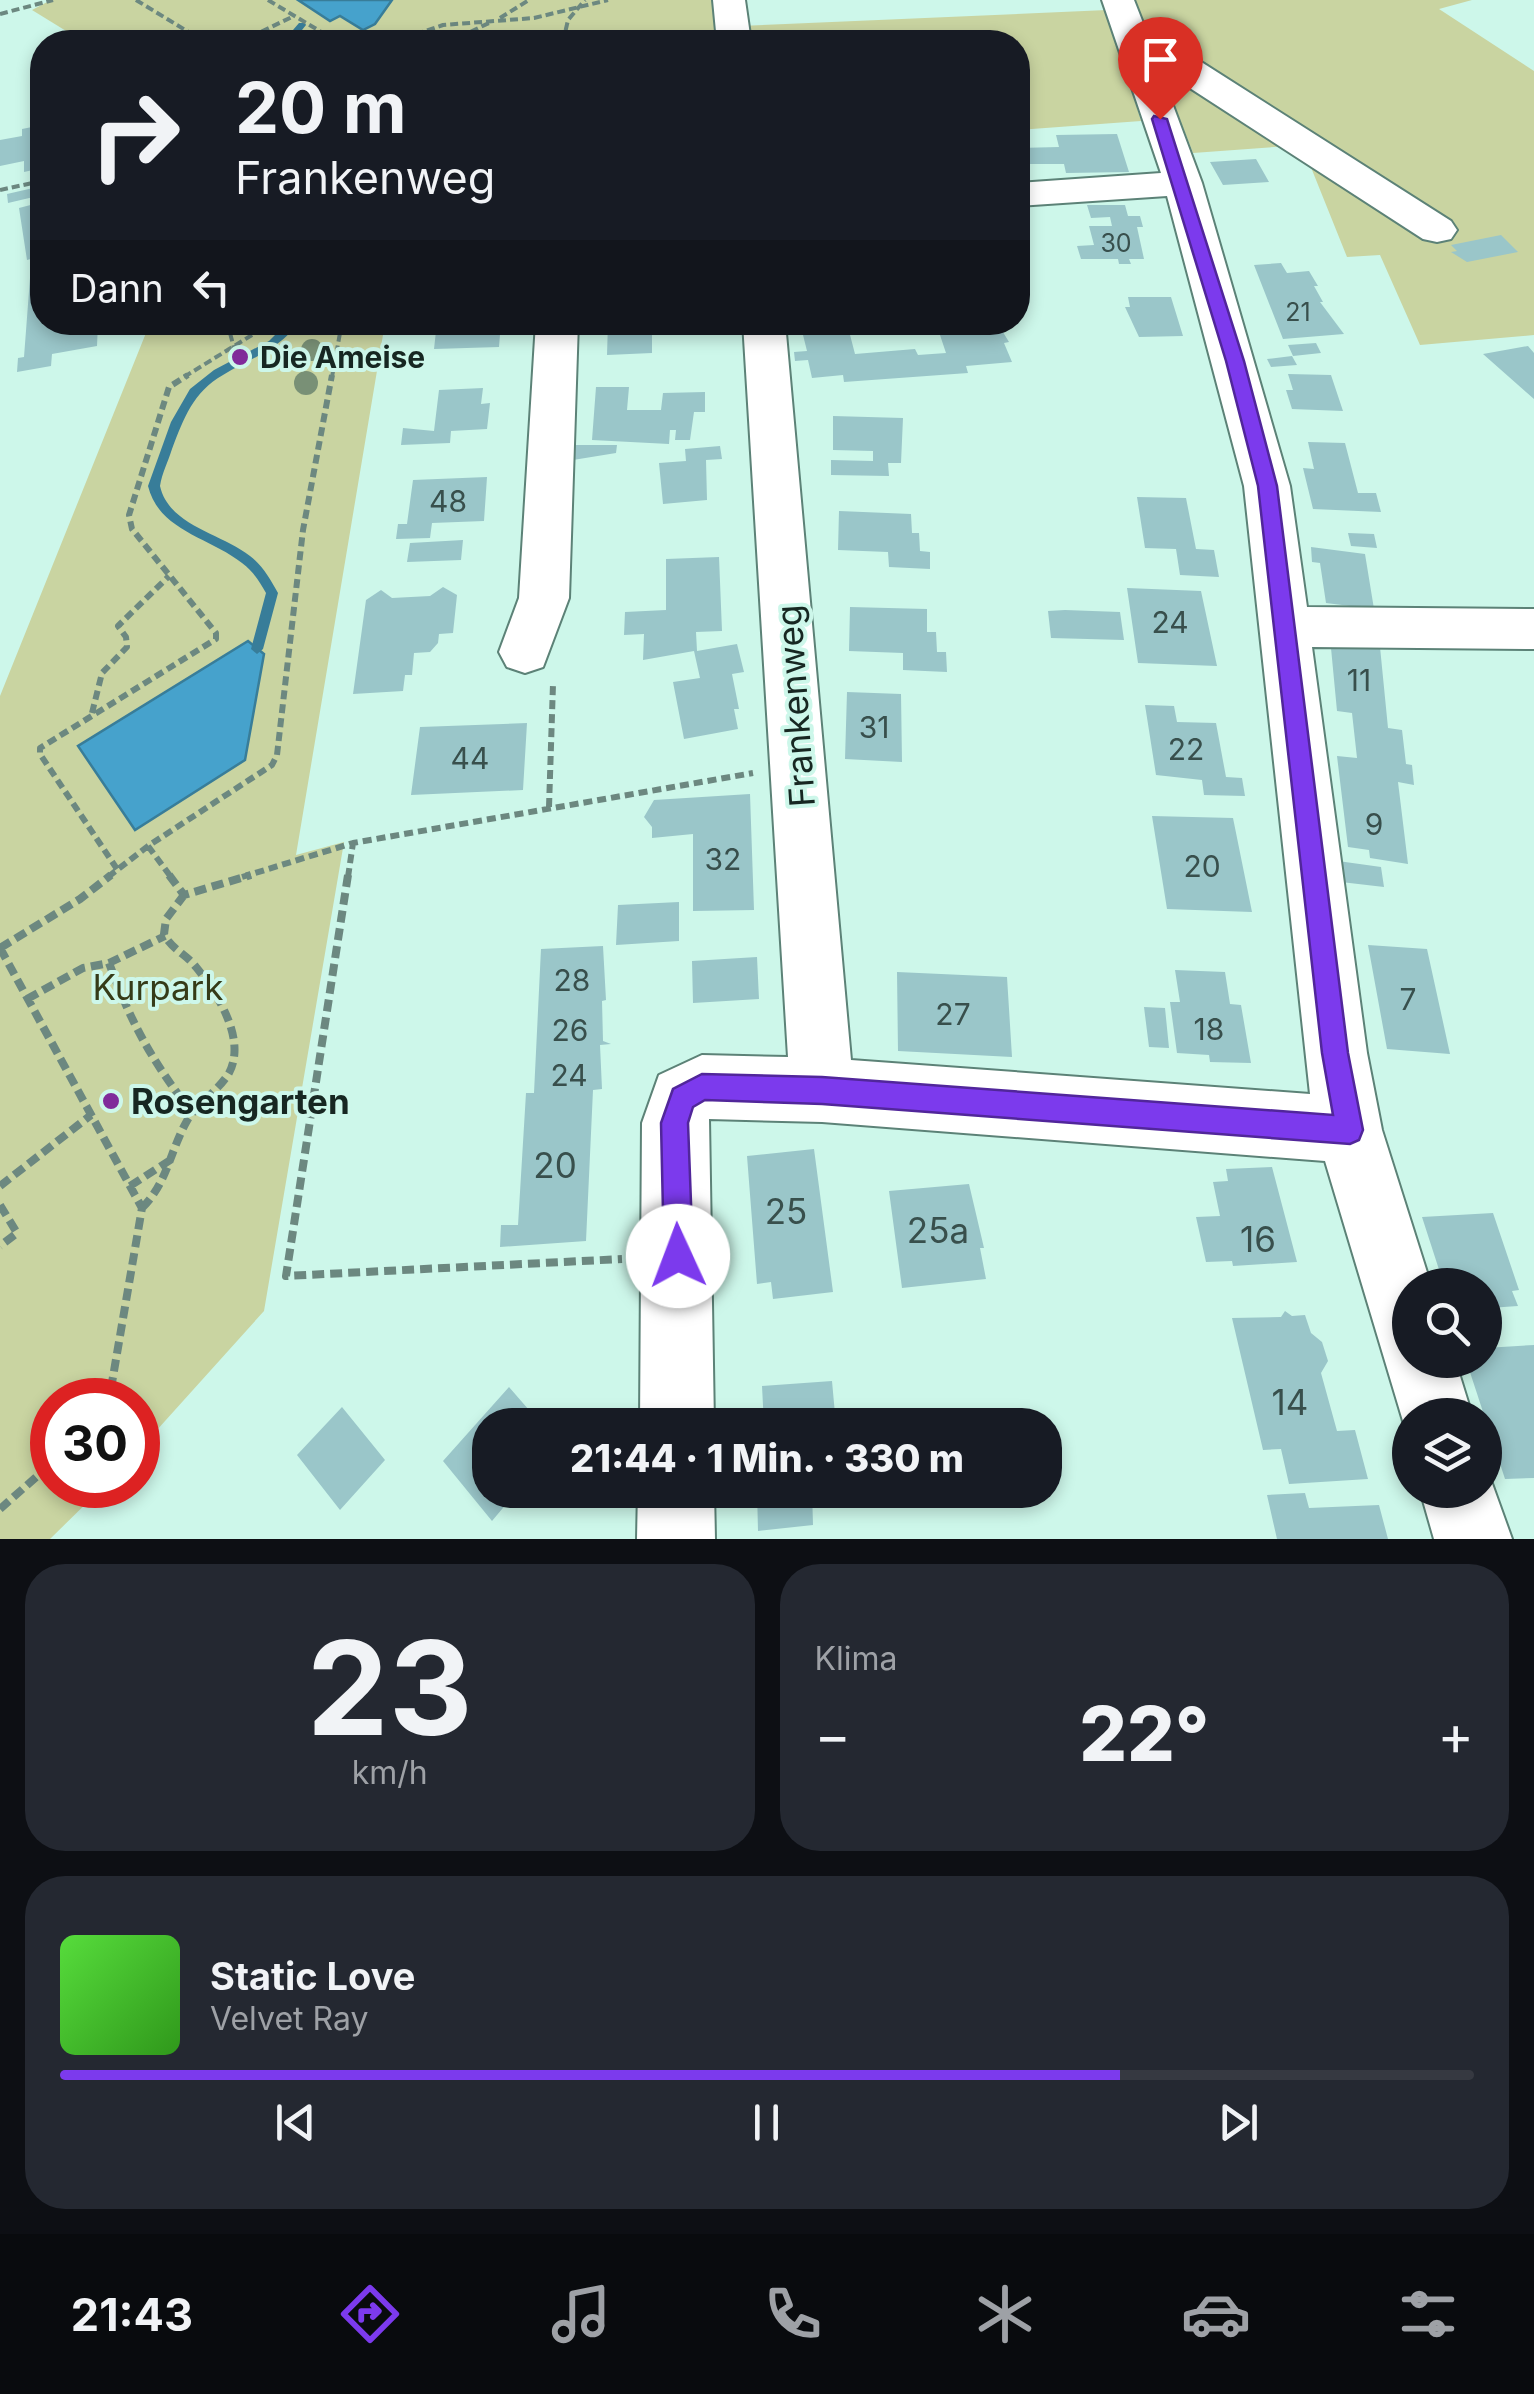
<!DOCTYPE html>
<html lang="de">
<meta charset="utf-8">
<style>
:root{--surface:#171b24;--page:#242831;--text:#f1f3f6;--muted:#9ea1a6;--line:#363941;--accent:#7c3aed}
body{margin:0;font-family:Inter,sans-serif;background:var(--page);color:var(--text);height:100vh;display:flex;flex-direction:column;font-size:38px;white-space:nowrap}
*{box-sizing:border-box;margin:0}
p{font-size:32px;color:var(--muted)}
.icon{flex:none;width:55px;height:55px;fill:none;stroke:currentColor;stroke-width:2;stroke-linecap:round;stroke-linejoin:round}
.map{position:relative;height:1539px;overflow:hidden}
.details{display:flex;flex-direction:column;gap:25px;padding:25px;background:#0d0f14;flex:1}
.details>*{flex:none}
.banner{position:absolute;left:30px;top:30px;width:1000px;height:305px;border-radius:40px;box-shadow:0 5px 15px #0003;background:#171b24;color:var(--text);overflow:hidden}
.controls{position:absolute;left:1392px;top:1268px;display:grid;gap:20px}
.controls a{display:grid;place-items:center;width:110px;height:110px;border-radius:50%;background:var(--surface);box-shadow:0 5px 15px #0003;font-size:50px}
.speed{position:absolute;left:30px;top:1378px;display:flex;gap:20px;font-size:50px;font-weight:700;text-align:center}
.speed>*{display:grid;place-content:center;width:130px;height:130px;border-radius:50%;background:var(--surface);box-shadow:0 5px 15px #0003;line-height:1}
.speed .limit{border:15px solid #d22;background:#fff;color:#111}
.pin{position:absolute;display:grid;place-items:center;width:85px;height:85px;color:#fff;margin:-102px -42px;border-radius:50% 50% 50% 0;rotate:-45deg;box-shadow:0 0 10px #0007}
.pin .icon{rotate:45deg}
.me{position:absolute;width:110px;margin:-55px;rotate:358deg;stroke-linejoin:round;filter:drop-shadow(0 0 8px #0008)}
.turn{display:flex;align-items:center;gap:35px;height:210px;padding:0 40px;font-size:45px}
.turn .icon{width:130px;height:130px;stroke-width:2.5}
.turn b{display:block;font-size:70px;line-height:85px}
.then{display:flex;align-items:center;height:95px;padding:0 40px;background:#0003;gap:20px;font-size:38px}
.big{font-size:75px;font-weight:800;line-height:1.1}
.details .tile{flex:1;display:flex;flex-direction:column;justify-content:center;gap:15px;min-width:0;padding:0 35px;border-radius:40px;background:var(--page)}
.details .dial{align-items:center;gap:0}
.dial b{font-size:130px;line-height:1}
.song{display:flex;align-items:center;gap:30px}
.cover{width:120px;height:120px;border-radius:15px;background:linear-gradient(135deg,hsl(110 70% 55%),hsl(110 70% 35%))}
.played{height:10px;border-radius:5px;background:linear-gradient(90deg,var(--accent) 75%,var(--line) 75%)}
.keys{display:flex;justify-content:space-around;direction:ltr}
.heat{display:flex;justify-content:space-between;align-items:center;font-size:55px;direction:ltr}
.details .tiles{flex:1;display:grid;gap:25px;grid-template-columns:1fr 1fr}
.tile:last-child{grid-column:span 2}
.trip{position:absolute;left:472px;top:1408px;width:590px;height:100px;border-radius:40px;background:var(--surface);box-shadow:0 5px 15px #0003;font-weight:800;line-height:100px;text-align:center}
.tabs{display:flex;height:160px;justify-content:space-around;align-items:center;background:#090b0e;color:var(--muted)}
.tabs .icon{width:70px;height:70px}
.tabs .selected{color:var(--accent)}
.tabs b{font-size:45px;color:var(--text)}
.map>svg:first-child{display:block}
</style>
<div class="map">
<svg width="1534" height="1539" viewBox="0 0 1534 1539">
<rect width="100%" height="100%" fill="#cdf7ea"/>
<path fill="#c9d4a1" d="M51 0H298L330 20 340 16 375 23 392 0H713L715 42H84L32 10Z
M1133 0H1472L1439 9 1534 71V335L1420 345 1380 255 1347 257 1302 145 1193 153Z
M1107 10 1141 121 1018 130V42H742L740 26Z
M150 323H385L296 855 344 842 264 1311 138 1451V1400H52V1485H105L50 1539H0V696Z"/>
<path fill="#46a2cc" stroke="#387d99" stroke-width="2.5" d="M298 0H392L375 24 363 30 340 16 330 21Z
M248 641 264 654 245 760 135 830 78 746Z"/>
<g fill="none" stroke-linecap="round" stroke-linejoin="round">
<path fill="#387d99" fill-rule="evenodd" d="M299 23H305L306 25 302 30 322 42H313L294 32 293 30Z
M288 322H299C279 350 251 358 223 375 193 392 184 418 172 449 168 462 162 473 160 486 169 526 221 533 250 556 263 566 270 579 278 593L263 649 257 654 251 649 266 593C259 581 253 571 242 563 209 537 159 531 148 486L171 422 190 389 214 370 269 341Z"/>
</g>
<path fill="#9ac6c9" d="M42 125V168L24 172V161L0 166V140L22 136V129Z
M1117 134 1129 172 1066 173 1064 164H1023L1018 148 1059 147 1056 135Z
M1256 159 1269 182 1223 185 1210 162Z
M42 186V195L8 203 7 194Z
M42 202V256L27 260 19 208Z
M1087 205H1125L1128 216H1140L1143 227H1137L1144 259H1129L1131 264H1119L1118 259H1081L1077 246 1094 245 1089 226H1112L1110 217 1091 218Z
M1501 235 1518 252 1467 262 1451 252 1457 251 1451 245Z
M1281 263 1287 273 1309 271 1318 286H1314L1323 302H1320L1344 334 1283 339 1254 265Z
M42 276V322H82V326L98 323 97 346 52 354 51 366 17 372 18 358 24 357 30 278Z
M1128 297H1171L1183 336 1139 337 1125 307H1130Z
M437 322H501L499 347 434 349Z
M608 322H663L664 332H652V353L607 355Z
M998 324 1009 342 1004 343 1012 362 966 366 968 373 844 382 843 375 812 378 808 360 795 361 794 352 807 351 803 335 849 331 855 354 915 349 918 355 946 353 940 335 979 331 982 325Z
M1316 343 1321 353 1293 356 1288 345Z
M1528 346 1534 353V399L1483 354Z
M1292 356 1297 365 1271 367 1267 359Z
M1288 374 1331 375 1343 411 1292 409 1286 390H1293Z
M596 387H629L627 410H661L663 393 705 392V412H694L690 440H675L676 430H670L669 444 592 440Z
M483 388 481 404 490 403 487 429 451 431 450 443 401 445 403 428 434 431 439 390Z
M833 416 903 418 901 463H888L889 476 831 475V460L873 461V451L833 450Z
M1308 442 1345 443 1358 493H1376L1381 512 1313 509 1303 468 1314 469Z
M575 445H617L616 453 573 460Z
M720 446 722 459 706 460 707 500 663 504 659 463 686 461 685 449Z
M487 477 484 521 432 523 430 538 396 539 398 524H407L413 480Z
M1137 497 1186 498 1196 549 1214 550 1219 577 1180 575 1176 549 1145 548Z
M839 511 911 514 912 533H919L920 551 930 552V569L889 567 888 552 838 550Z
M1348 533 1374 534 1377 548 1351 546Z
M463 540 461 560 407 562 410 543Z
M1311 547 1365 554 1374 609 1326 603 1320 563 1312 562Z
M719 557 722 631 696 632 697 651 737 644 744 672 732 674 739 709H734L738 729 684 739 673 682 700 678 694 651 643 660 644 634 624 635 625 612 666 610V559Z
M443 587 457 595 453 633 439 634 438 643 430 652 414 653 412 675H405L403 691 353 694 366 600 381 590 392 598 430 596Z
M1127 588 1201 591 1217 666 1138 663Z
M850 607 927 609V632H936L937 652H946L947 672 903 670V653L849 651Z
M1065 610 1120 612 1124 640 1051 638 1048 611Z
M1344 643 1380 647 1388 728 1402 730 1406 764 1412 765 1414 785 1398 782 1408 864 1370 858 1369 850 1348 847 1337 756 1357 758 1352 713 1337 711 1331 648 1345 649Z
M847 692 901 694 902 762 845 759Z
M1145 705 1174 706 1177 722 1216 723 1226 777 1242 778 1245 796 1204 795 1202 780 1156 775Z
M527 723 523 790 411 795 420 727Z
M750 794 754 910 693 911V834L652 838V827L644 817 654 800Z
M1152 816 1233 818 1252 912 1167 909Z
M1338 861 1381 867 1384 887 1341 882Z
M679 902V941L616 945 618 905Z
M1368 945 1427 949 1450 1054 1387 1049Z
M603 946 606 1000 602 1001 603 1041 611 1044 600 1045 602 1089 593 1090 586 1241 500 1247 501 1225H518L526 1093H534L541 949Z
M757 957 759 999 693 1003 692 961Z
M1175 970 1225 972 1230 1004 1241 1005 1251 1063 1210 1062 1209 1055 1177 1053 1170 1002H1180Z
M897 972 1007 977 1012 1057 898 1051Z
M1144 1007 1165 1008 1169 1048 1149 1047Z
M814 1149 833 1292 773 1299 771 1282 757 1284 747 1156Z
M1272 1167 1297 1262 1233 1266 1232 1261 1206 1262 1196 1217 1220 1216 1213 1182 1228 1181 1226 1169Z
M969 1184 984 1248H980L986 1279 902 1288 889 1191Z
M1493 1213 1519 1290 1512 1291 1518 1306 1489 1308 1485 1285H1444L1422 1217Z
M1285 1311 1292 1316 1305 1315 1311 1333 1322 1342 1328 1361 1321 1373 1337 1431 1355 1430 1368 1479 1289 1484 1281 1449 1263 1450 1232 1318 1281 1317Z
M1534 1345V1478L1505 1479 1466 1360H1485V1348Z
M832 1381 836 1425H764L762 1386Z
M509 1387 542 1425H490V1490H518L492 1521 443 1461Z
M342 1407 385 1460 340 1510 297 1455Z
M757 1490H812L813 1525 758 1531Z
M1305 1493 1309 1508 1379 1505 1388 1539H1277L1267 1495Z"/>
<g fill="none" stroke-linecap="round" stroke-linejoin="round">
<defs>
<path id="minor" d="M713 0H745L751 42H717Z
M1102 0H1134L1152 46 1195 58 1451 221 1457 230 1451 239 1437 242 1423 239 1159 68 1202 183 1290 486 1307 607 1534 609V649L1312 647 1367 1053 1382 1130 1431 1285H1410V1360H1455L1472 1415H1410L1409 1441 1325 1161 822 1122 709 1119 714 1425H640L642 1123 659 1075 702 1055 788 1057 743 322H785L851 1060 1310 1094 1244 486 1167 196 1018 206V183L1161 173Z
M536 322H578L569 598 543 667 525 673 507 667 499 652 519 598Z
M1485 1464 1512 1539H1434L1420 1490H1485Z
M638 1490H714L715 1539H637Z"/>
</defs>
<use href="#minor" stroke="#5c8277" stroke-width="4"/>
<path stroke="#6c8880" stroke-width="4" stroke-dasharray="8 4" stroke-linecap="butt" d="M136 0 205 42
M268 0 338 42
M0 14 53 0
M500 18 529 0
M240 42 294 16
M393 42 443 25 534 18 608 0
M449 42 489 23
M563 42 568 20 585 0
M0 190 42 181
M227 322 234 348
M184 377 273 322
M332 377 342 322"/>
<path stroke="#6c8880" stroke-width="6" stroke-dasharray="9 5" stroke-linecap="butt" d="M92 713 102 673 127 647 126 637 118 626 169 576
M549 807 553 684
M148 846 171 877
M117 869 40 754V748L216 639V633L132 529 129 515 169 387 188 375
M108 877 148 846 272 765 277 755 303 530 332 375
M242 877 353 843 753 773
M348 877 353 843"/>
<path stroke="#6c8880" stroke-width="8" stroke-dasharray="12 6" stroke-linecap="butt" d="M169 875 184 895 251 875
M348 875 286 1276 622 1259
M0 948 80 899 111 875
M0 948 142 1208 109 1400
M109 963C133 1027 151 1059 192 1113
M27 999 83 968 109 963 165 936
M0 1186 91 1115
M130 1186 175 1157
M0 1205 17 1233 0 1246
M142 1208C168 1182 170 1150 188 1119 199 1102 218 1091 229 1073 247 1039 217 993 196 967 186 954 171 949 164 934L166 919 184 895
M0 1509 52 1463"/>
<use href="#minor" fill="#fff" fill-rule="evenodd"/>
</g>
<g fill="#799076">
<circle cx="312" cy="350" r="11"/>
<circle cx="306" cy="383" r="12"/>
</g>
<path fill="#7c3aed" stroke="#51269a" stroke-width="2.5" d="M1154 116 1167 119 1244 361 1277 486 1348 1053 1363 1130 1359 1140 1350 1144 822 1104 705 1100 693 1107 688 1123 693 1256 688 1266 678 1271 668 1266 664 1256 661 1123 673 1089 702 1074 822 1077 1333 1115 1322 1053 1258 486 1226 361 1152 119Z"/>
<g fill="#802b9a" stroke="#cdf7ea" stroke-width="4">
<circle cx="240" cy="357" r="10"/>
<circle cx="111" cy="1101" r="10"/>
</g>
<g text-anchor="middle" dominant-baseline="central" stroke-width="8" stroke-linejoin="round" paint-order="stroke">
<g font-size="25" fill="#384f4c">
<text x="1116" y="243">30</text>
<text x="1298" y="312">21</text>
</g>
<g font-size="30" font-weight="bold" fill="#172722" stroke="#cdf7ea" text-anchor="start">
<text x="260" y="357">Die Ameise</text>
</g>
<g font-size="30" fill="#384f4c">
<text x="448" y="501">48</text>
<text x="1170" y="622">24</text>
<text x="1359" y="680">11</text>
<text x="874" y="727">31</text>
<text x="1186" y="749">22</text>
<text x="470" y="758">44</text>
<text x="1374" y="824">9</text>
<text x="723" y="859">32</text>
<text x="1202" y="866">20</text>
<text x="572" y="980">28</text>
<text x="1408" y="999">7</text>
<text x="953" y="1014">27</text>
<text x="1209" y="1029">18</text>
<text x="570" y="1030">26</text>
<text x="569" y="1075">24</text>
</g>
<g font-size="35" fill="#172722" stroke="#cdf7ea">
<text transform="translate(795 706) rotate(-94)">Frankenweg</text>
</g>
<g font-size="35" fill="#353b18" stroke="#cdf7ea">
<text x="158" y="987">Kurpark</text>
</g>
<g font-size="35" font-weight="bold" fill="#172722" stroke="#cdf7ea" text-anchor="start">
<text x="131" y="1101">Rosengarten</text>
</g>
<g font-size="35" fill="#384f4c">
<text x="555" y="1165">20</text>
<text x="786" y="1211">25</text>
<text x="938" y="1230">25a</text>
<text x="1258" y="1239">16</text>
<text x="1290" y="1402">14</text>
</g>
</g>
</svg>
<div class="controls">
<a><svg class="icon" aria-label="search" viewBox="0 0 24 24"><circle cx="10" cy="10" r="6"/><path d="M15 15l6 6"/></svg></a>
<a><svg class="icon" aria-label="layers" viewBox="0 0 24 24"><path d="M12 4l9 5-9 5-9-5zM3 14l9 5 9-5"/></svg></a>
</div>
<div class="speed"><div class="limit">30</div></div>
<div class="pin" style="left:1160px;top:119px;background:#d93025"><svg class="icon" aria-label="arrive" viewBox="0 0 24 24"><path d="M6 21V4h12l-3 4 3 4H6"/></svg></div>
<svg class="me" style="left:678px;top:1256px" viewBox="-20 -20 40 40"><circle r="19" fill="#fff"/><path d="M0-13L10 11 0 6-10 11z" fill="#7c3aed"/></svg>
<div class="trip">21:44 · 1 Min. · 330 m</div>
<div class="banner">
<div class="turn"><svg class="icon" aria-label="right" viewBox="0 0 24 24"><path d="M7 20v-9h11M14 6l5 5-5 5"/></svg><div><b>20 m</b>Frankenweg</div></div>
<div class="then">Dann<svg class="icon" aria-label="left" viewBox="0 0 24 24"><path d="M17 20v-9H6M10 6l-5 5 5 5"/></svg></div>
</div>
</div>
<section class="details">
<div class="tiles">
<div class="tile dial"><b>23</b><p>km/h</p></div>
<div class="tile"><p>Klima</p>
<div class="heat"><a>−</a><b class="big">22°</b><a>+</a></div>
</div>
<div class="tile">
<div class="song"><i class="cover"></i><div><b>Static Love</b><p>Velvet Ray</p></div></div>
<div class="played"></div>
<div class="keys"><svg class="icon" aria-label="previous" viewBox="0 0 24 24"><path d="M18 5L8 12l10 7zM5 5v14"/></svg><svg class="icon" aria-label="pause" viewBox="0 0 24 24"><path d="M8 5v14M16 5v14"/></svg><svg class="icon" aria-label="next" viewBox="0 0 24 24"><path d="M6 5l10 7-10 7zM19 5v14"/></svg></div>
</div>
</div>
</section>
<nav class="tabs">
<b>21:43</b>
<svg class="icon selected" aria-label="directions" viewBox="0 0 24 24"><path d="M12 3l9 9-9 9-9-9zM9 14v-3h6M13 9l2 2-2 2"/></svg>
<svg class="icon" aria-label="music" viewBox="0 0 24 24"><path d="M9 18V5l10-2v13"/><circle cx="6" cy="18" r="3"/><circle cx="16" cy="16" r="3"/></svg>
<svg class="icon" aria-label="phone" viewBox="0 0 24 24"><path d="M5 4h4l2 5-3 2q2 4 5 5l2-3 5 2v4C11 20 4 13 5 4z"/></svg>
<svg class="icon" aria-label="climate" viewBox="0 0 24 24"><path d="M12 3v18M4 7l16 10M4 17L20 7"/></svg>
<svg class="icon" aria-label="car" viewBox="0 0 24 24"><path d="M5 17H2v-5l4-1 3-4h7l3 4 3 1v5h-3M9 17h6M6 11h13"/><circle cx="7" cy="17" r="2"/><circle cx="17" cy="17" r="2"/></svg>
<svg class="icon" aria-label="filters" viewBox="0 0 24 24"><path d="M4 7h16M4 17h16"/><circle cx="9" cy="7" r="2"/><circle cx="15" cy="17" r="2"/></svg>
</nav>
